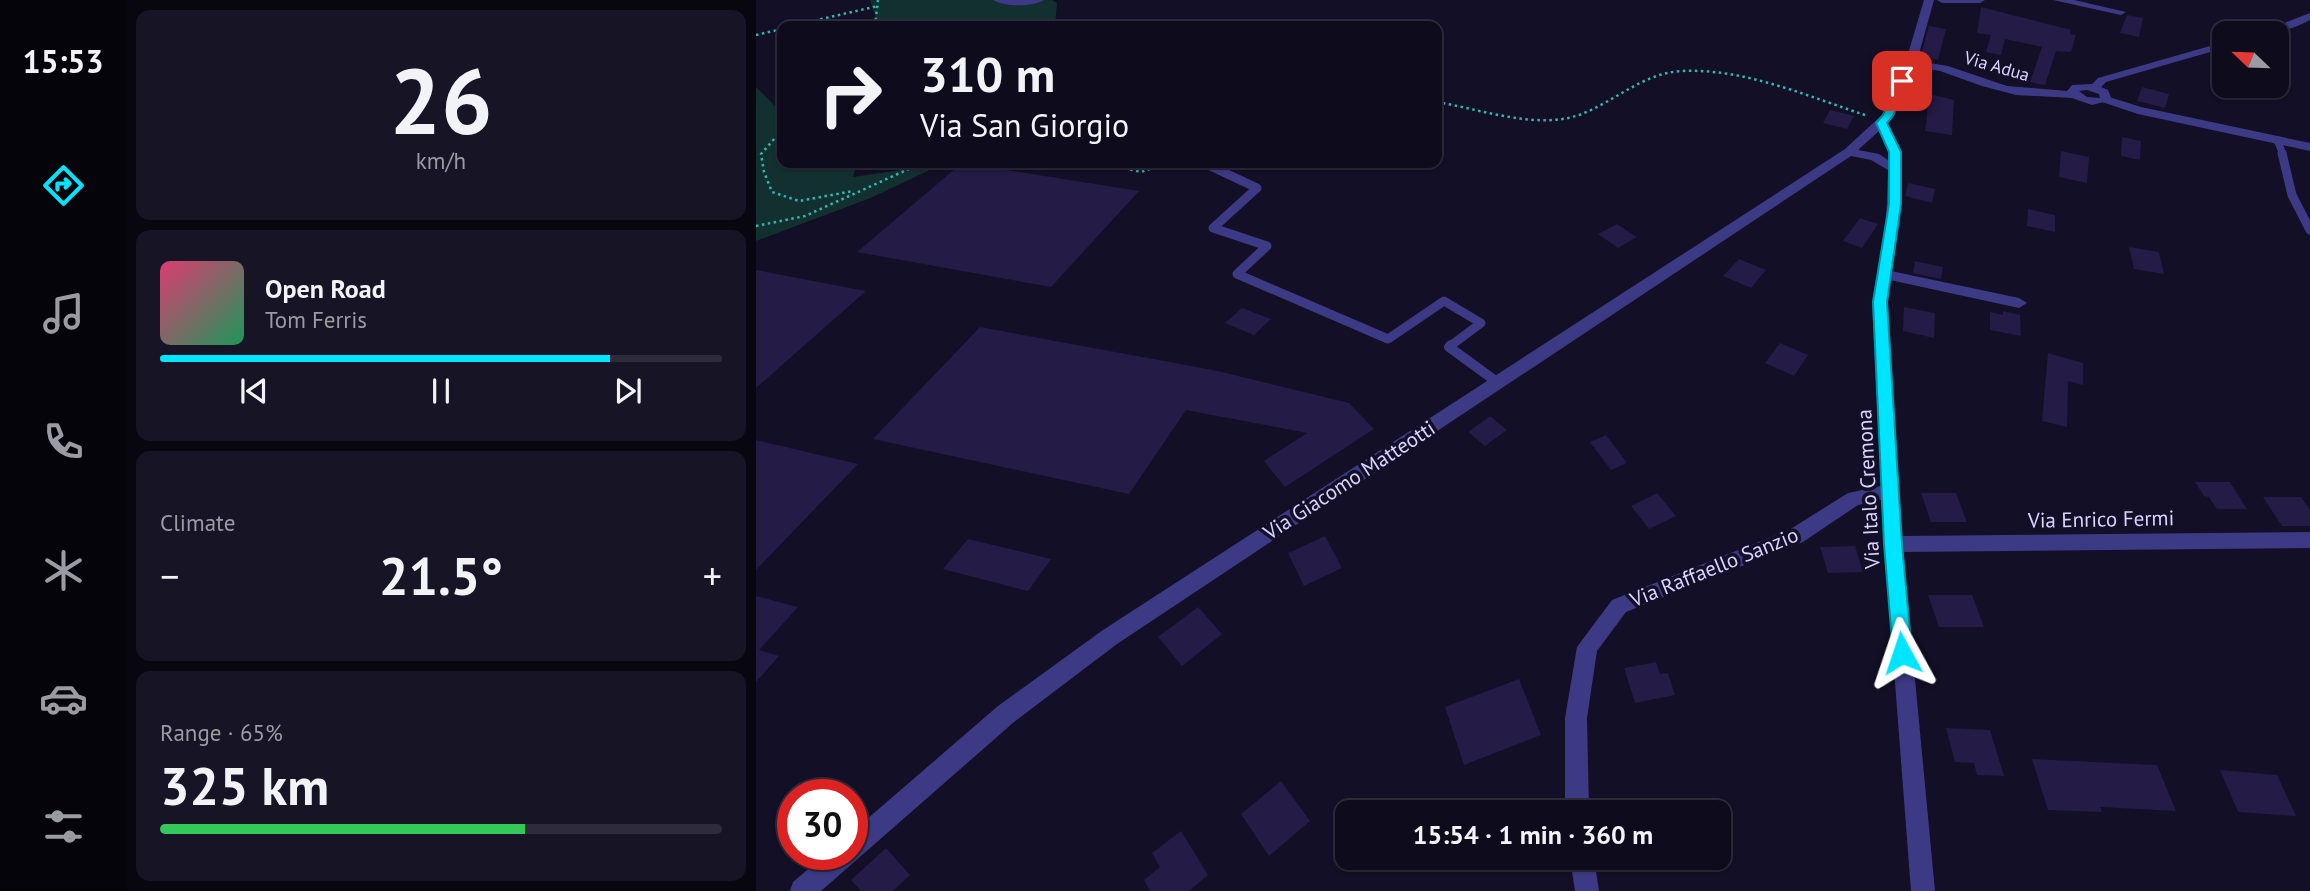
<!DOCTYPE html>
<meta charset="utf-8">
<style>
:root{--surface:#0e0b1c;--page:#171425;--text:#f1f3f6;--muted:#9b9ba3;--line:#2e2b3b;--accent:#00e5ff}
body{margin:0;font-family:"PT Sans",sans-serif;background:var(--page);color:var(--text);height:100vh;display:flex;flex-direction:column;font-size:26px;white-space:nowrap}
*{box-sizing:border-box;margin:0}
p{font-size:23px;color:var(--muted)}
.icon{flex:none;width:38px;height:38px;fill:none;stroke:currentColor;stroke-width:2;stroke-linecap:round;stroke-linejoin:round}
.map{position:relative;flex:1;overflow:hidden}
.sheet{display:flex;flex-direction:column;gap:10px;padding:10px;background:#08060f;width:630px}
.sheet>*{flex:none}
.guide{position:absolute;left:21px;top:21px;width:665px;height:147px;border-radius:14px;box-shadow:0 2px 5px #0004,0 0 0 2px var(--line);background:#0e0b1c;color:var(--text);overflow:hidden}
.needle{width:46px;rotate:293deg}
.buttons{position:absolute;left:1456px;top:21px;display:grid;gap:14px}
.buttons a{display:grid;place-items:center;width:77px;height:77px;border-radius:14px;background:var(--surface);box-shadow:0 2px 5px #0004,0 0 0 2px var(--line);font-size:35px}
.speed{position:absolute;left:21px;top:779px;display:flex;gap:14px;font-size:35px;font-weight:700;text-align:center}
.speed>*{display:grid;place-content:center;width:91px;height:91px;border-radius:50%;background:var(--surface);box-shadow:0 2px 5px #0004,0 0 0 2px var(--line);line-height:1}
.speed .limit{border:10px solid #d22;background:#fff;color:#111}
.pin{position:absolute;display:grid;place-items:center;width:60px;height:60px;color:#fff;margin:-30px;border-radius:14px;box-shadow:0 4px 10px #0006}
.me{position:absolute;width:77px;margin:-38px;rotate:355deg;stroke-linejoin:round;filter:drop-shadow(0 0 5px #0008)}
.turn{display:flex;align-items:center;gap:24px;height:147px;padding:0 28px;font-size:32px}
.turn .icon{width:91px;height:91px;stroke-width:2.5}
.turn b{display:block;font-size:49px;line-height:60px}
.big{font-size:52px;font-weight:800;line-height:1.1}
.sheet .card{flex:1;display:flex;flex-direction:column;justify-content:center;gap:10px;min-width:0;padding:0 24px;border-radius:14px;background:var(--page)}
.sheet .dial{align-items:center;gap:0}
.dial b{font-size:91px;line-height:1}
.song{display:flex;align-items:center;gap:21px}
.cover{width:84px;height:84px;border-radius:10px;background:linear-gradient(135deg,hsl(340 70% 55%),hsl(150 70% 35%))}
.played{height:7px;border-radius:4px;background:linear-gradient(90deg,var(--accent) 80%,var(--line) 80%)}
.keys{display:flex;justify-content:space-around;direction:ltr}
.heat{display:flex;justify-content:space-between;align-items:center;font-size:38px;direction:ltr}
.charge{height:10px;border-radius:5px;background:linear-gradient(90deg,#34c759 65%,var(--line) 0)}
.trip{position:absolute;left:579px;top:800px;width:396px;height:70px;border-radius:14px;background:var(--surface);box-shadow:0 2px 5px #0004,0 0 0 2px var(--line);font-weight:800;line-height:70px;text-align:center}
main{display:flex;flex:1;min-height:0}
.dock{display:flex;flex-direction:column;width:126px;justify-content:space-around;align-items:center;background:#06040b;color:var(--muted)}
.dock .icon{width:49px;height:49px}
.dock .current{color:var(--accent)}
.dock b{font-size:32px;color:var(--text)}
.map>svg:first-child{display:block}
</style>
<main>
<nav class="dock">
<b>15:53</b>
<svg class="icon current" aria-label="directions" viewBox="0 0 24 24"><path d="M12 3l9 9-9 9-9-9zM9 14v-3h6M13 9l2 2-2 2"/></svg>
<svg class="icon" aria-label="music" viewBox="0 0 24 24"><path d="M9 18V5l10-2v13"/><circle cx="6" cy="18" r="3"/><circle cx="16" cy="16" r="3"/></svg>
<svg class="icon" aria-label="phone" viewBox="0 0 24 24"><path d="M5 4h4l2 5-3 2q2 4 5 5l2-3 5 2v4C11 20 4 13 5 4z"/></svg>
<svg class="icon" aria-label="climate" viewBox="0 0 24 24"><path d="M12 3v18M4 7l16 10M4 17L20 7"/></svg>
<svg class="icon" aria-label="car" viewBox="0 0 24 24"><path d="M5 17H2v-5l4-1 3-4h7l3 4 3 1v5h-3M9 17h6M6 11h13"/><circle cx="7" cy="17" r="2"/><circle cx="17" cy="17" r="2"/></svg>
<svg class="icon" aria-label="filters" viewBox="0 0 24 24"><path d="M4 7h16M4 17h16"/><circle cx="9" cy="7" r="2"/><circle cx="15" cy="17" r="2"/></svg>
</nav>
<section class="sheet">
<div class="card dial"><b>26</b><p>km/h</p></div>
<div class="card">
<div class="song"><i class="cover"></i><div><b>Open Road</b><p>Tom Ferris</p></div></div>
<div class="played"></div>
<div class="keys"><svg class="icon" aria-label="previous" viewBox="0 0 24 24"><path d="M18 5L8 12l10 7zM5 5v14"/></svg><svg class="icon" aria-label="pause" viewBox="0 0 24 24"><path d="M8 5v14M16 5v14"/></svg><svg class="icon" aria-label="next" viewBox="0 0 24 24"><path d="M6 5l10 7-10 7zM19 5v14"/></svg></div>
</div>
<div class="card"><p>Climate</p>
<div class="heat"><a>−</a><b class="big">21.5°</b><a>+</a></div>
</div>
<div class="card"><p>Range · 65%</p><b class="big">325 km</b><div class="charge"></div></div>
</section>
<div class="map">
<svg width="1554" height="891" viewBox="0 0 1554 891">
<rect width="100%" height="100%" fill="#130f26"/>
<path fill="#12302f" d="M114 0H296L301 3 299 26H123Z
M0 87 19 106 26 105V163H101L97 177 186 164 117 197 0 241Z"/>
<path fill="#241b47" d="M1225 7 1315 30 1314 34 1320 35 1315 52 1300 51 1289 85 1274 82 1286 47 1249 39 1245 55 1230 52 1235 35 1221 33Z
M1371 15 1387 18 1383 37 1364 33Z
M1173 26 1190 29 1182 60 1165 55Z
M1386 87 1413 94 1409 108 1381 101Z
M1177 95 1198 100 1196 135 1169 131 1172 107Z
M1074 110 1098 116 1091 129 1067 123Z
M1366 137 1385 141 1384 160 1365 156Z
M1305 151 1333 157 1331 183 1303 177Z
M206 163 383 191 295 287 101 252Z
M1152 183 1179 189 1176 203 1149 196Z
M1272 209 1299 215V232L1271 226Z
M1104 218 1122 224 1106 248 1087 241Z
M861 224 881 237 862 248 842 234Z
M1373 247 1403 252 1408 274 1378 269Z
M983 259 1010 270 995 288 967 276Z
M1159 261 1187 267 1185 279 1157 273Z
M0 270 110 291 0 388Z
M1148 307 1179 313 1178 338 1147 331Z
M486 308 515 319 498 335 469 323Z
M1247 311 1264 315 1265 336 1234 330V312L1247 315Z
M224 327 457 370 593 403 618 429 529 487 508 461 551 433 430 410 373 494 117 439Z
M1024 343 1052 355 1038 376 1009 363Z
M1292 353 1327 363V385L1312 381 1311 427 1286 421Z
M734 416 751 430 729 446 712 432Z
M850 435 871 463 855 470 834 442Z
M0 440 102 464 0 570Z
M1439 482H1474L1491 509H1461L1453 497 1448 496Z
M901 493 920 516 893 529 875 506Z
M1165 493H1200L1211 522H1175Z
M1507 497H1545L1554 510V526H1526Z
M569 536 586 568 548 586 532 553Z
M212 539 295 559 272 591 187 569Z
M1099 546 1107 572 1072 573 1064 547Z
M1172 595H1216L1228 627H1183Z
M0 596 42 607 3 650 23 656 0 682Z
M442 607 466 634 426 666 402 637Z
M900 662 904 674 912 673 919 695 879 703 868 668Z
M763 679 785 735 708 765 689 707Z
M1190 728 1234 730 1248 776 1221 775 1218 763 1199 762Z
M1276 759 1401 765 1420 811 1344 807 1346 812 1292 810Z
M1464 770 1521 775 1540 816 1482 812Z
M525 781 554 821 513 856 485 814Z
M425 831 452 875 433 891H394L388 880 404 867 396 853Z
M130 848 154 875 137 891H105L95 880Z"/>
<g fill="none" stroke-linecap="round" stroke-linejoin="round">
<path stroke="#2fb8b0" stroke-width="2.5" stroke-dasharray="2.5 3.5" stroke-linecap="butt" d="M35 26 122 6
M119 26 122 0
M0 35 26 29
M681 102C724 109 780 130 823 115 859 102 886 73 926 71 989 68 1053 97 1112 116
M26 130 5 154 8 172 16 192 43 201 97 191
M345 163 385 172 411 163
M0 226 49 216 166 163"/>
<path stroke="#3d3a85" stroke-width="7" d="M1521 140 1527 154"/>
<path stroke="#3d3a85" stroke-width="9" d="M1526 153 1536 195 1554 230
M448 163 501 188 457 228 511 246 481 274 632 339 688 301 725 323 693 347"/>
<path stroke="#3d3a85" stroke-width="10" d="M695 345 693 347 741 382"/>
<path fill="#3d3a85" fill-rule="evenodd" d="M237 0H288C276 7 249 7 237 0Z
M1168 0H1178L1161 61 1192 66 1251 86 1311 91 1316 85 1336 84 1342 78 1468 42V48L1350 82 1345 87 1352 90 1356 100 1336 105 1316 98 1260 95 1226 86 1184 71 1159 67 1138 116 1131 123 1145 152 1144 222 1135 271 1263 298 1271 303 1263 308 1134 280 1132 302 1146 536 1554 532V548L1147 552 1179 891H1155L1125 500 1102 505 1047 542 870 612 841 651 831 718 833 812H809V718L821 647 856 600 1033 530 1092 493 1125 486 1116 302 1130 222 1132 170 1115 160 1095 156 361 644 258 722 65 891H34L37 882 70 854H96V832L242 706 347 630 1089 149 1127 114 1149 64ZM1331 90 1343 94 1344 98 1331 97 1323 91ZM1123 131 1133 152 1132 160 1123 154 1102 150Z
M1181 0H1229L1224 3H1186Z
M1297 0H1318L1370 12 1365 15Z
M1554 13V20C1537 29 1520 34 1502 33Z
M814 858H838L843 891H819Z"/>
<path fill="#3d3a85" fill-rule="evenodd" d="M1350 96 1385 107 1554 143V151L1382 114 1346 102 1344 100Z"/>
</g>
<path fill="#00e5ff" stroke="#0095a6" stroke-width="2" d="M1146 78 1151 81 1137 116 1131 123 1145 152V204L1131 302 1146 544 1156 653 1153 659 1146 662 1140 659 1137 653 1128 544 1117 302 1133 204V152L1120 123 1127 115 1141 81Z"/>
<g text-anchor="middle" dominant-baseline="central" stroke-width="7" stroke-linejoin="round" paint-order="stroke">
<g font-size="18" fill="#d9d4ff" stroke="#130f26">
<text transform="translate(1241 66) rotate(16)">Via Adua</text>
</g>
<g font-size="21" fill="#d9d4ff" stroke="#130f26">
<text transform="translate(593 480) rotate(-33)">Via Giacomo Matteotti</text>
<text transform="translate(1112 489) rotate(-93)">Via Italo Cremona</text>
<text transform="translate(1345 519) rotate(-1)">Via Enrico Fermi</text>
<text transform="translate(958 567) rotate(-22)">Via Raffaello Sanzio</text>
</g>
</g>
</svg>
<div class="buttons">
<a><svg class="needle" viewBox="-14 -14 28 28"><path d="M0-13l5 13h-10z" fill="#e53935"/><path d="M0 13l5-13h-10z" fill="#9b9ba3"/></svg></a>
</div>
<div class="speed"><div class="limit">30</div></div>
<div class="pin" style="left:1146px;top:81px;background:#d93025"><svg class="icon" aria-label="arrive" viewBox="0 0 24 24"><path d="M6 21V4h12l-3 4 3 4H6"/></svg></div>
<svg class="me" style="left:1146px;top:653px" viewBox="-20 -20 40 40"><path d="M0-17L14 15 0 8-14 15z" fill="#00e5ff" stroke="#fff" stroke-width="4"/></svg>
<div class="trip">15:54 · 1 min · 360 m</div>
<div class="guide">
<div class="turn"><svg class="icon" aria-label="right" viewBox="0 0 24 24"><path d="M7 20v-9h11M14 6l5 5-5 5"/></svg><div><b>310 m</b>Via San Giorgio</div></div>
</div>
</div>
</main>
